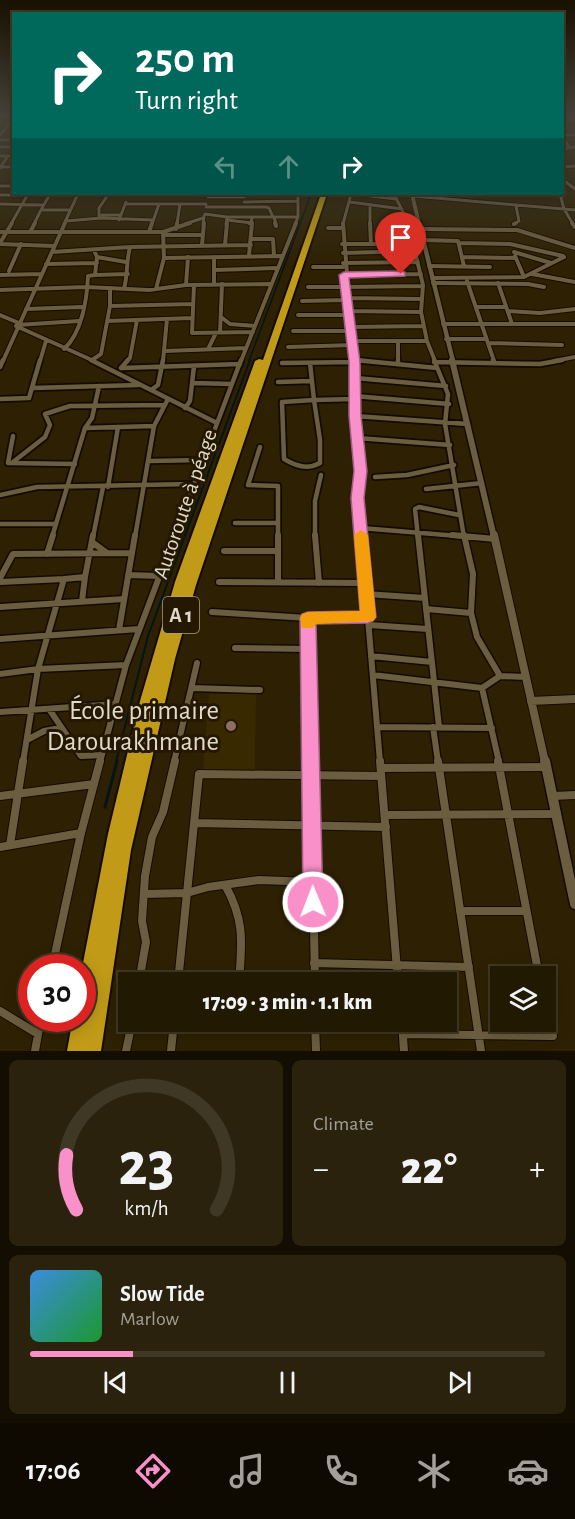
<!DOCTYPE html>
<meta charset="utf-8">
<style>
:root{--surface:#221902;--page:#2a220c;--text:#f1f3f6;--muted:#a2a099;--line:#3f3824;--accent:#f990ca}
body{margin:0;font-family:"Alegreya Sans",sans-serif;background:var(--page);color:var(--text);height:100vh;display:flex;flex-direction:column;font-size:22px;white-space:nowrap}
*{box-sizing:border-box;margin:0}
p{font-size:20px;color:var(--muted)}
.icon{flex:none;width:33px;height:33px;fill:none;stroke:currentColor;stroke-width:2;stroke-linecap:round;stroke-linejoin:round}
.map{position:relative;height:1051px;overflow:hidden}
.drawer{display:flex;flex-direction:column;gap:9px;padding:9px;background:#130e01;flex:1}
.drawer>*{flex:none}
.top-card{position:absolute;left:12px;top:12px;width:552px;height:183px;border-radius:0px;box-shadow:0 3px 15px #0003,0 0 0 2px var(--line);background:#00695c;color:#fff;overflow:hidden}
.buttons{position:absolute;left:490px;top:966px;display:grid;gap:12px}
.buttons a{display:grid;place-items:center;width:66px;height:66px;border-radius:0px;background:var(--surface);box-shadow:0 3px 15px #0003,0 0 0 2px var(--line);font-size:30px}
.speed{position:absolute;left:18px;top:954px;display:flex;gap:12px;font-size:30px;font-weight:700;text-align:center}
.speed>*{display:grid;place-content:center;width:78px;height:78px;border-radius:50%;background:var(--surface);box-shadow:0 3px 15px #0003,0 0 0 2px var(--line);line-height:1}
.speed .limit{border:9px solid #d22;background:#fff;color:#111}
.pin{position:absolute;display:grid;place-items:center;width:51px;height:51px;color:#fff;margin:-62px -26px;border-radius:50% 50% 50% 0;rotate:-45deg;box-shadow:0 0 6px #0007}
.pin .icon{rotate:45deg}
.me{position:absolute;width:66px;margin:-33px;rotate:359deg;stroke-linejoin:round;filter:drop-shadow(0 0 4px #0008)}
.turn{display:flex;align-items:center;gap:21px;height:126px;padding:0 24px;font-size:27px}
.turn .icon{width:78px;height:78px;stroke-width:2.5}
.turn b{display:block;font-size:42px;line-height:51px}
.lanes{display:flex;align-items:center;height:57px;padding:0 24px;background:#0003;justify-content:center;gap:30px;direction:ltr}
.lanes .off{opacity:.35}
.big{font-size:45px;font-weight:800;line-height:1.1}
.drawer .tile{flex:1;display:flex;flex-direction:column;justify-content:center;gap:9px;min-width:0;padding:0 21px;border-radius:9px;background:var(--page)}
.drawer .dial{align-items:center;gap:0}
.dial svg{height:156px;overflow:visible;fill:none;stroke:var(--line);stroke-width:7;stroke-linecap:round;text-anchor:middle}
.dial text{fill:var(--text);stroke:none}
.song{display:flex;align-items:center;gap:18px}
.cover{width:72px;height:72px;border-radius:9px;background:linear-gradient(135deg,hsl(210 70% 55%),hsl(130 70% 35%))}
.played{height:6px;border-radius:3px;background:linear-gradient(90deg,var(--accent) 20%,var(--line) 20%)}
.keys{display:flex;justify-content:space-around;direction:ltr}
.heat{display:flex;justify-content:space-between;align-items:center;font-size:33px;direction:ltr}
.drawer .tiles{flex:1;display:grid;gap:9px;grid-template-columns:1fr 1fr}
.tile:last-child{grid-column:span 2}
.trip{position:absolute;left:118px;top:972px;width:339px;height:60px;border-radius:0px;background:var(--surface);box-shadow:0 3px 15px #0003,0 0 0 2px var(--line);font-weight:800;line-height:60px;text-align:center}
.tab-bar{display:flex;height:96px;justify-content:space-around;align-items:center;background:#0e0a01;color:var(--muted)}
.tab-bar .icon{width:42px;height:42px}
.tab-bar .on{color:var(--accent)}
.tab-bar b{font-size:27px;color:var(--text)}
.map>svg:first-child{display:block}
</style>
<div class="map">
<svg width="575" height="1051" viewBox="0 0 575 1051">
<rect width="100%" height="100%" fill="#2e2103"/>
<path fill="#392901" d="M209 694H256L255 772 203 771Z"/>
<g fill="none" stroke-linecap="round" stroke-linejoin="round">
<path stroke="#031518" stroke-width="1.5" d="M249 361 311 194"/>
<path stroke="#031518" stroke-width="2" d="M116 762 148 636 250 360"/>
<path stroke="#031518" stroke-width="3" d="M105 807 117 761"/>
<defs>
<path id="minor-far4" d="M562 120H575
M0 135 14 118
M562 135H575
M562 136 569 147
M0 140H14
M0 147H14
M562 149 575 147
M0 156H14
M0 167H14
M562 167 575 166
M0 168 8 156
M562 179 575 189
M0 186H14
M50 194 41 210H70
M354 194 396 199
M394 194 409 224
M560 194 564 209 573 224
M0 195H49
M83 195H208
M413 196 575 210
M208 197H244
M244 202 297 201
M350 202 402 209
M0 204 44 205
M125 204H206
M370 205V224
M206 207H266L269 208 273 217
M205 214 227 217H298
M102 215H121
M274 217 276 224
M99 218V208L108 195
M119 220 126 202
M227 220 252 223
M66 221 101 218 153 220
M11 224 28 194
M34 224 41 210
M64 224 78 194
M152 224 159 204
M177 224 180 204
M185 224 203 218
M203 224 204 216
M226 224 227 217
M251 224 252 217
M295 224 298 217V194
M343 224 351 194
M514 224 519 221 516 206"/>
<path id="minor-far3" d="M249 223H252
M275 223 276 226
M343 223 354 361
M370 223 371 244
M408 223 423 285 421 312 427 341 435 361
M572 223 575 227
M514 224 516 223
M328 228H342
M176 229 177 223
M420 229 517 230 575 248
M0 232H163L190 223
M30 232 35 223
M149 232 152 223
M163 235H201
M252 239H273L274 256
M423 240 458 241 464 266
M0 243 12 223
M459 243 510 244 563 256
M0 244 54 246
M342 244H414
M202 245 204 223
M225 245 227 223
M94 250 97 257 95 275 128 274
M52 252 130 247 251 245
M514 252 551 263
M343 253 415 251
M249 255 252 223
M515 256 524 277
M97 257 126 262
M214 257V284
M462 257 516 258
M164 258 281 256
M343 263 418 262
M46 264 97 263
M429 266 490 267
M313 267H343
M214 270 276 268
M9 271 21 244
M532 274 575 282
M0 275 41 274
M344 275 421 274
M432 278 524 277 564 257
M467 281 494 361
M433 283 528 284 544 287
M498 283 512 324
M186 285 188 257
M194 285 192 333 253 332
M308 287H345
M345 287 423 286
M124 289C128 274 126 262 130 247
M156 289 164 258 163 232
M0 290 86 287 149 290 186 285 270 284
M347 298 422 299
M302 301 347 300
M110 306 193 304
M476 307H506
M26 309 82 307
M348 311 421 312
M508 311 540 313 575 309
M0 315 19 323 16 326 94 361
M298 315H349
M221 317 230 324 255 326
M107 321 192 318
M443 324H575
M17 325 79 321
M351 327 424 326
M293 331H351
M220 333 222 284
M446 339H486
M352 341H427
M398 341V361
M488 343 562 345
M288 347 353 345
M64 349C82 333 87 299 88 276L95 275
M208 349 216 333
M165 351 246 348
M92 360 101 354 110 306V288
M355 360 367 361
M3 361 65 223
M40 361 46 341
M127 361 130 358 137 320
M163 361 167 319
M241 361 296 223
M554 361 575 357"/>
<path id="minor-far2" d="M91 360 217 423
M353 360 355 378 446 386
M355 360 437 368
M398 360V364
M434 360 448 394 445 424 464 537
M493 360 494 362
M434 362 541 364
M282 363 355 362
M310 363 314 400
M540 364 562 360
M0 367 3 360
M121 368 128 360
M122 368 240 364
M355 378 361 537
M278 382 311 381
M194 383 232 384
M32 388 139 385
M151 390 158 385 163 360
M354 396 449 404
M0 399 29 398 40 360
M314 400 320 440V463C307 470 296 466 284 459L282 402Z
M314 400 354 399
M185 408 190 401 194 366
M355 416 468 424
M85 428 154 426
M13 436 8 463 75 464
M357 438 450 445
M260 447 248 485 278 486V537
M149 461 203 460
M13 462 45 437 50 425 45 414 70 406 164 405
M375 477 407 475 454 465
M108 487 118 427
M426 489 482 483
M0 495 37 487 193 484
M235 523H278
M0 524H55
M361 528 470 537
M52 537 85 428 92 418 99 386
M93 537 103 487
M135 537 154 426 168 399
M174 537 241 360
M315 537V501L321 475
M418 537 415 509 419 507 459 515"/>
<path id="minor-far1" d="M278 535V582
M315 535 319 583
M361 535 380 762
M418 535 439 727
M452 535 495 539
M464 535 473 574 471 613 477 637 500 676
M92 542 107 553
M224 551H278
M47 554 53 535
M128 575 159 576
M85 577 93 535
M0 578 13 554 132 553
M0 582 64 579
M219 582 365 583
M366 594 425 598
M0 607 124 599
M426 609 471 613
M212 612 308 618 368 617
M308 618 311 762
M369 625 428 629
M119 630 135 535
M0 639 139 629
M235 648 308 649
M371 656 432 662
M0 674 38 669 126 665
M373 675 482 688 500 676 526 677
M192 688 260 690
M482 688 499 762
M49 709 81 756 102 755
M0 712 116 704
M377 727 492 728
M433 727 438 762
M27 740 44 731 60 728
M23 762 38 669 64 579 85 577 82 601
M100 762 126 665 175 535
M174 762 197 663"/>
<path id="minor" d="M311 761 315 982
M380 761 398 982
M438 761 481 1051
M498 761 539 976
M381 768 546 767
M0 796 94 784
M553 796 575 795
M385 815 557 814
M194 823 386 827
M10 845 23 761
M0 847 81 833
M225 885C245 920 242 943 239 982
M144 894 187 893 208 887 259 880 313 882
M460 911H525
M314 963 469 967
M52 968 81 833 100 761
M139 982 146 942 142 921 145 876 152 837 163 812 175 761
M178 982 199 774 381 776
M0 1011 38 1034
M315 1022 316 1051
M402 1022 404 1051
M403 1034 553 1036 546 1006
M35 1051 41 1018
M126 1051 132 1022
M171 1051 174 1022"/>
<path id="tertiary-far4" d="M412 194 419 224"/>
<path id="tertiary-far3" d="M419 223 453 361"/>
<path id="tertiary-far2" d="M452 360 494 537"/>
<path id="tertiary-far1" d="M494 535 545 762
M531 701 575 699"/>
<path id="tertiary" d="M545 761 575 904"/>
<path id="motorway" d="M321 194H327L196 585 175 659 131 850 101 1051H67L73 1018H82V968L108 834 140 701 175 582 255 361 259 359 263 360Z"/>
</defs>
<use href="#minor-far4" stroke="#140b00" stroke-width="4.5"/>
<use href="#minor-far3" stroke="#140b00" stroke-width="6"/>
<use href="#minor-far2" stroke="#140b00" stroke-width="8"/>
<use href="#minor-far1" stroke="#140b00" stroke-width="9"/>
<use href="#minor" stroke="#140b00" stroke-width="10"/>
<use href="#tertiary-far4" stroke="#140b00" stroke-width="5"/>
<use href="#tertiary-far3" stroke="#140b00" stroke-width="7"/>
<use href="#tertiary-far2" stroke="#140b00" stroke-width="9"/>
<use href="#tertiary-far1" stroke="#140b00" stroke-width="10"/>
<use href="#tertiary" stroke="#140b00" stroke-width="13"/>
<use href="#motorway" stroke="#140b00" stroke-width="4"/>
<use href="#minor-far4" stroke="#6b5d3f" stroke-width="3"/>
<use href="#minor-far3" stroke="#6b5d3f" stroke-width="4"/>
<use href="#minor-far2" stroke="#6b5d3f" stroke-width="4.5"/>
<use href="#minor-far1" stroke="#6b5d3f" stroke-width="6"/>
<use href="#minor" stroke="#6b5d3f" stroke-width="8"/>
<use href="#tertiary-far4" stroke="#6b5d3f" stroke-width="4"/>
<use href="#tertiary-far3" stroke="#6b5d3f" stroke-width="4.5"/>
<use href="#tertiary-far2" stroke="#6b5d3f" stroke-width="6"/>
<use href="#tertiary-far1" stroke="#6b5d3f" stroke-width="8"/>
<use href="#tertiary" stroke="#6b5d3f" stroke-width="10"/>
<use href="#motorway" fill="#c19b17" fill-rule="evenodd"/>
</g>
<linearGradient id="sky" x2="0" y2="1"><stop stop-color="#191202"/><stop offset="0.44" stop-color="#464339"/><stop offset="1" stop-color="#464339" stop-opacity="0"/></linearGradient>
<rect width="575" height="264" fill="url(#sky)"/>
<path fill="#f990ca" stroke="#a25e83" stroke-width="1.5" d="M401 271 405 272V276L349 278 360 362 361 416 367 471 364 498 376 617 373 621 368 623 316 624 323 902 320 909 313 912 306 909 303 902 300 618 302 614 308 612 360 611 351 498 354 471 349 416V362L339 275 344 272Z"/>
<path fill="#f59e0b" d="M361 530 368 535 376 617 373 621 316 624 313 628H302L300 618 302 614 308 612 360 611 354 535Z"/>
<circle fill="#8d6e63" stroke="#241800" stroke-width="2" cx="231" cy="726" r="6"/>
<g text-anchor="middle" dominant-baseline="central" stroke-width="6" stroke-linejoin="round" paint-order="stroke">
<rect fill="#241800" stroke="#a89f8d" stroke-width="1.5" x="163" y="597" width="36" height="36" rx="4.5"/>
<g font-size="21" font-weight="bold" fill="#e1d9c9">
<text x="181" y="615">A 1</text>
</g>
<g font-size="22" fill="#e1d9c9" stroke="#241800">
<text transform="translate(185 504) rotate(-71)">Autoroute à péage</text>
</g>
<g font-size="27" fill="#e1d9c9" stroke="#241800" text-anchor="end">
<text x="219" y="710">École primaire<tspan x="219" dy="31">Darourakhmane</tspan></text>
</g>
</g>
</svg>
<div class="buttons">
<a><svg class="icon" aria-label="layers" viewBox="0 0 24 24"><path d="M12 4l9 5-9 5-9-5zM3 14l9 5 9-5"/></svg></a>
</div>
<div class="speed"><div class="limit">30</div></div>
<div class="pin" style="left:401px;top:274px;background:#d93025"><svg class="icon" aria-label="arrive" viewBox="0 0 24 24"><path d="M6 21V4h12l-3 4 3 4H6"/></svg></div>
<svg class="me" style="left:313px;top:902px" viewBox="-20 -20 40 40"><circle r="17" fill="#f990ca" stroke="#fff" stroke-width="3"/><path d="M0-11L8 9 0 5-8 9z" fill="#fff"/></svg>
<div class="trip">17:09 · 3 min · 1.1 km</div>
<div class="top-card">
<div class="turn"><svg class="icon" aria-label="right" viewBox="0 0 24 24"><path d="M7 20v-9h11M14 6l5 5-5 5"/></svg><div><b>250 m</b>Turn right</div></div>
<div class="lanes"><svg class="icon off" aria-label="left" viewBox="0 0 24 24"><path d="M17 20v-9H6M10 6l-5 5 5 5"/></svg><svg class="icon off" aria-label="ahead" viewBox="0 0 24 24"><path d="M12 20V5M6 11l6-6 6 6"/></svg><svg class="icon" aria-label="right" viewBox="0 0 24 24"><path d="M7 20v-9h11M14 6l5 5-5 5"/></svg></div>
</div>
</div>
<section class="drawer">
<div class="tiles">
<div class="tile dial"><svg viewBox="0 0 100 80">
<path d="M14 69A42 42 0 1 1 86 69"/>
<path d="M14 69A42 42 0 0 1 9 41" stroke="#f990ca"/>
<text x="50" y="56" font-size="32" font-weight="700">23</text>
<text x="50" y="72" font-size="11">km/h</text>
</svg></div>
<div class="tile"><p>Climate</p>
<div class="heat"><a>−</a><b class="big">22°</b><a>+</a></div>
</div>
<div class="tile">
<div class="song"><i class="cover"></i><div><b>Slow Tide</b><p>Marlow</p></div></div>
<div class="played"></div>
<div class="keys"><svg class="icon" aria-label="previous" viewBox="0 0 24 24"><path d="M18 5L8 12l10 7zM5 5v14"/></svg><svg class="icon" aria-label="pause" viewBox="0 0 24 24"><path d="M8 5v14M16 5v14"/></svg><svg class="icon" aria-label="next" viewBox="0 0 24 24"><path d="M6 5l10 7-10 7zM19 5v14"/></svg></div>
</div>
</div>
</section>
<nav class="tab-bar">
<b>17:06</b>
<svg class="icon on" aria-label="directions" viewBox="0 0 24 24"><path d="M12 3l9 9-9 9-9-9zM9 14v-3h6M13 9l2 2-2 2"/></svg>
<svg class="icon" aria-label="music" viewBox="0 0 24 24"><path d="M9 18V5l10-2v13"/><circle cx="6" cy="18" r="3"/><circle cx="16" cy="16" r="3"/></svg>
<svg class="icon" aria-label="phone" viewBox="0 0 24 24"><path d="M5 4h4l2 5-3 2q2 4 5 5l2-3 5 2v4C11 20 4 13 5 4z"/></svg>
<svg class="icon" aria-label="climate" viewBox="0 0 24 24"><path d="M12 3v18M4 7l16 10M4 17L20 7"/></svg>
<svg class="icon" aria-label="car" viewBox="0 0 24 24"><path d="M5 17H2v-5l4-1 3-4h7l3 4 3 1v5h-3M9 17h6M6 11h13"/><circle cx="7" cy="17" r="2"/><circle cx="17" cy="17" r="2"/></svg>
</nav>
